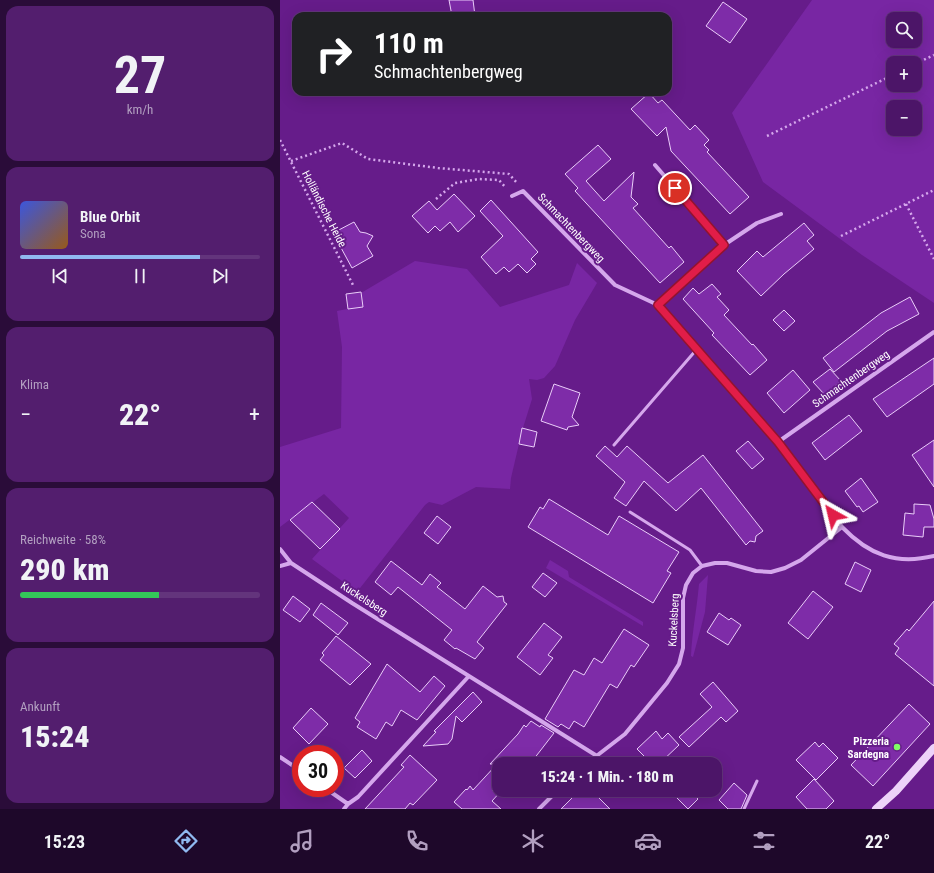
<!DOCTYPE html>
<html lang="de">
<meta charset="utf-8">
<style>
:root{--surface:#4c1568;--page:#531e6e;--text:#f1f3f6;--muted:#b29fc0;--line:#63347c;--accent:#90b9f0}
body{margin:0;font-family:"Roboto Condensed",sans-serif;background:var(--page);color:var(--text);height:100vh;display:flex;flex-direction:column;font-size:15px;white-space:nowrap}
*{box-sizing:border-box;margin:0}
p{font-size:13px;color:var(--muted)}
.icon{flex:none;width:22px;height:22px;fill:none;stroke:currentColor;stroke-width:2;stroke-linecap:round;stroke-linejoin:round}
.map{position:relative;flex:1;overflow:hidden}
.drawer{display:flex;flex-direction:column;gap:6px;padding:6px;background:#2a0c39;width:280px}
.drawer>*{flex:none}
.top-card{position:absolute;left:12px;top:12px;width:380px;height:84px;border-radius:12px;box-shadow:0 4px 16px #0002,0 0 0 1px var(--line);background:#202124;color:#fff;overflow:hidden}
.fabs{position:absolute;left:606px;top:12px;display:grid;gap:8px}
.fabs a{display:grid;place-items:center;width:36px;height:36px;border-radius:8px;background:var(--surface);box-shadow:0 4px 16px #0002,0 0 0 1px var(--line);font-size:20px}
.speed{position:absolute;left:12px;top:745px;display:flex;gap:8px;font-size:20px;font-weight:700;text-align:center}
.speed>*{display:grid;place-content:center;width:52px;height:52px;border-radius:50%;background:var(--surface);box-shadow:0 4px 16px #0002,0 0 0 1px var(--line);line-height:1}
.speed .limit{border:6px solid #d22;background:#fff;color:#111}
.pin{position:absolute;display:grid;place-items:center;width:34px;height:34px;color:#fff;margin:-17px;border:2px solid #fff;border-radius:50%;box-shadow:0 1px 4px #0007}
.me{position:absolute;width:44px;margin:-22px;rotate:323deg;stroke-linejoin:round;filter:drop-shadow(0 0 3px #0008)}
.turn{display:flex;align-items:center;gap:14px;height:84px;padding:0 16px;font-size:18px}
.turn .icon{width:52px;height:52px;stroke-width:2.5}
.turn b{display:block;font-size:28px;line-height:34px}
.big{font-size:30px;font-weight:800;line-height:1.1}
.drawer .tile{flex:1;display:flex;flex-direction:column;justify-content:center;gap:6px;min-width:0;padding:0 14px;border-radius:12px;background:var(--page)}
.drawer .dial{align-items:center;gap:0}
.dial b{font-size:52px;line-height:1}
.song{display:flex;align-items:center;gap:12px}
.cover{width:48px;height:48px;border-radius:6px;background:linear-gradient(135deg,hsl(230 70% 55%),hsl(30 70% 35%))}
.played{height:4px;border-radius:2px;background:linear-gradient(90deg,var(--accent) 75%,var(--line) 75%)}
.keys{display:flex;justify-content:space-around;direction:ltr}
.heat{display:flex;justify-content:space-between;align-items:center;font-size:22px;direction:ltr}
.charge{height:6px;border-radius:3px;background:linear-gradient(90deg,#34c759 58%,var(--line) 0)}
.trip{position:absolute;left:212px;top:757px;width:230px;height:40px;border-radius:12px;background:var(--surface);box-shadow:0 4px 16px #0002,0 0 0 1px var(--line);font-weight:800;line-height:40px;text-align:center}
.dock{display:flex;height:64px;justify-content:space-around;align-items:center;background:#1e082a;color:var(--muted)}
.dock .icon{width:28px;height:28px}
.dock .current{color:var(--accent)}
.dock b{font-size:18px;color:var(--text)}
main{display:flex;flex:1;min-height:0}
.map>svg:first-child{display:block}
</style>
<main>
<section class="drawer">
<div class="tile dial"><b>27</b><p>km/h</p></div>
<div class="tile">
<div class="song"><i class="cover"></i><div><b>Blue Orbit</b><p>Sona</p></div></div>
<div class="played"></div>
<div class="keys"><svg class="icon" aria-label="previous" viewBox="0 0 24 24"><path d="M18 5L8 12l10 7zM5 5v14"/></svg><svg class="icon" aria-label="pause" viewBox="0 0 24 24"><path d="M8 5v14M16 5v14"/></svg><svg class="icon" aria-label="next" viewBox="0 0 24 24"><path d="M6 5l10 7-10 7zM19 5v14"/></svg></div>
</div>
<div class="tile"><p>Klima</p>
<div class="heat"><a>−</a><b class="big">22°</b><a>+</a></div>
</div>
<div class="tile"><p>Reichweite · 58%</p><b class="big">290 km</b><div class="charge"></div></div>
<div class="tile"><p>Ankunft</p><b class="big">15:24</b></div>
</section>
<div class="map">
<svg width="654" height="809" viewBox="0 0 654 809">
<rect width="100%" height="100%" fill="#661c8a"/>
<path fill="#7826a3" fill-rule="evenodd" d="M532 0H654V303L582 255 483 182 452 113ZM613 19H635V41H613ZM613 63H635V85H613ZM613 107H635V129H613Z
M135 261 187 269 220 307 289 285 297 263 317 283 295 320 275 366 264 378 257 380 249 379 252 399 242 431 231 478 230 489 196 487 162 505 149 502 145 505 77 592 32 559 69 518 44 494 0 527V447L61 428 62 347 57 311 82 306 81 293Z
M270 560 288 571 289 577 363 622V626L266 568Z
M428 575 425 612 413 657 411 656C412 632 417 608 419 584Z"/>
<path fill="#7e2ca8" stroke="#eacdf9" d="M169 0H193L195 16H172Z
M443 2 467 19 450 43 426 26Z
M369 93 378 103 382 100 410 130 415 125 429 140 424 145 429 150 427 152 469 197 450 214 391 151 386 127 377 136 351 109Z
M318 145 331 159 306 181 324 201 354 172 351 197 358 204 353 208 389 248 391 246 404 262 380 283 306 203 295 191 298 188 285 174Z
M174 194 195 216 178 232 170 222 160 231 155 226 148 233 132 216 149 201 157 210Z
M211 200 258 252 251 259 256 264 247 273 238 264 229 272 224 267 216 274 201 257 223 236 200 211Z
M74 222 80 232 86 233 93 236 87 246 93 256 72 268 53 233Z
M524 223 534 235 527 241 534 249 504 274 481 296 457 271 477 251 483 257Z
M432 284 441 294 437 297 449 310 444 315 472 345 473 344 487 360 470 375 432 335 434 333 403 299 413 288 419 294Z
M81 292 83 307 68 309 66 294Z
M630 297 639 314 607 331 554 372 543 358 601 313Z
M504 310 515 321 504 331 493 320Z
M654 358V384L607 417 593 399Z
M550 369 561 381 545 395 533 382Z
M513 370 530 390 504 413 487 393Z
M274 384 300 393 292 417 299 425 288 427 287 430 261 421Z
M569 415 582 431 545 460 532 443Z
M242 428 257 432 254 447 239 444Z
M654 440V487L632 455Z
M468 441 484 459 472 469 456 451Z
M325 446 337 457 347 446 388 483 423 455 483 531 476 536 475 542 470 541 466 545 421 488 396 511 364 481 346 506 334 498 345 482 316 456Z
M581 478 598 502 583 512 579 506 577 507 565 491Z
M269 499 328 535 339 516 399 552 387 571 391 573 373 603 248 527 260 507 263 509Z
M32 502 60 529 40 549 10 520Z
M634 504 650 505 654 519V527H644L643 537 623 535 625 513 634 514Z
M157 516 171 527 158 544 144 533Z
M111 561 142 585 150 574 161 583 157 587 185 609 203 586 217 597 223 596 224 602 227 604 197 642 204 648 195 659 176 648 175 649 164 640 172 630 118 587 111 595 95 582Z
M575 562 591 570 581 592 565 584Z
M263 573 277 583 265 597 252 587Z
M533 591 553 607 528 639 508 623Z
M13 596 30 609 20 622 3 610Z
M654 601V686L615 654 619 648 614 644 627 629 629 631Z
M41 603 68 623 58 635 33 615Z
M439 613 449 620 451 618 461 625 448 645 427 632Z
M264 623 282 637 268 655 273 658 260 675 237 657Z
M344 629 369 645 354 667 351 665 337 688 330 684 304 727 294 721 289 729 281 724 278 727 265 719 294 670 304 675 314 658 322 663Z
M56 636 91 664 70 685 40 660 44 655 42 653Z
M107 664 140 692 154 676 165 686 137 720 121 710 112 726 106 722 96 739 77 727 80 722 75 718Z
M433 682 458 711 446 722 441 717 409 747 399 737 432 707 420 694Z
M193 692 202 702 182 722 176 716 172 739 168 744 143 746 156 732 154 731Z
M629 704 650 724 593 786 571 765Z
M31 708 48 724 29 744 13 728Z
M251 721 260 727 261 725 274 733 250 764H219V783L212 790H222L212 801 221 809H182L174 802 186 789 187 790 190 786 193 790 217 764H210L238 734 244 725 246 727Z
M376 731 382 739 388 733 399 745 379 764H372L357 749Z
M535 742 539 747 543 743 558 758 536 780 516 760Z
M82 750 92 761 75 778 64 768Z
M130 755 157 780 133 805 130 803 125 809H85L124 767 121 765Z
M534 779 554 801 546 809H527L516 797Z
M454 783 467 795 461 809H448L439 800Z
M300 790H311L330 809H281Z
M389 790H409L418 799 408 809Z"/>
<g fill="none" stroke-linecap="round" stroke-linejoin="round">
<path stroke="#d5a7ec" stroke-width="2.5" stroke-dasharray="2 3" stroke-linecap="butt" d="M635 64 654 55
M487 136 613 75
M0 140 73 285
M11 161 62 143 88 159 158 168 229 174 237 183
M156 199 175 183 199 179 219 180 226 188
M626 204 654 259
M561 236 654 190"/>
<path stroke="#d5a7ec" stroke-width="3" d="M334 445 417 349
M350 512 410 550 422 566
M464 809 477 781"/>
<path stroke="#d5a7ec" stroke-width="4" d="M375 165 444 245
M232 196 243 191 335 285 378 305 498 442 562 527C589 555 616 565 654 556
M378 305 444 245 477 223 501 214
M498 442 654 332
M0 549 11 563
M0 566 11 563 72 603 317 756
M0 757 21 771
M306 764 345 734 387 683 399 664 403 648V598L406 585 413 573 422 566 435 563H447L476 571 491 572 505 568 521 560 562 527
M45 788 68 804
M64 809 68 804 78 797 189 676
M259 809 278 790"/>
<path stroke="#edd3f9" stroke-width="8" d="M596 809 616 791 654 748"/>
</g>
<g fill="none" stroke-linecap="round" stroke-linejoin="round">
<defs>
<path id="route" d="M395 188 444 245 378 305 498 442 553 515"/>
</defs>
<use href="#route" stroke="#92132f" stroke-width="10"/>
<use href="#route" stroke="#e11d48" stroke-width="7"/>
</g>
<circle fill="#80fc65" stroke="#661c8a" stroke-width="1.5" cx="617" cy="747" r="4"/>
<g text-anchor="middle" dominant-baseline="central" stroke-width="4" stroke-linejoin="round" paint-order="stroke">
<g font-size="11" fill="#fff" stroke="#661c8a">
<text transform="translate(44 209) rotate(63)">Holländische Heide</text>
<text transform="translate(291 228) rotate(46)">Schmachtenbergweg</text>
<text transform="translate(571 379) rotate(-35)">Schmachtenbergweg</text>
<text transform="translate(84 599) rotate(33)">Kuckelsberg</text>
<text transform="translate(394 620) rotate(-87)">Kuckelsberg</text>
</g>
<g font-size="11" font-weight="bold" fill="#fff" stroke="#661c8a" text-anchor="end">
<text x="609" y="741">Pizzeria<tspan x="609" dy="13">Sardegna</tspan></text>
</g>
</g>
</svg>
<div class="fabs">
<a><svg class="icon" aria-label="search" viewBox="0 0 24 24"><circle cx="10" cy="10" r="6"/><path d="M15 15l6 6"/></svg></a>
<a>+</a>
<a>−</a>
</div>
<div class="speed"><div class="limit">30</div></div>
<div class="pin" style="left:395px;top:188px;background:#d93025"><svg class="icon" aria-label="arrive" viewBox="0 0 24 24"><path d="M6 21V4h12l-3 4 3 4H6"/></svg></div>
<svg class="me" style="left:553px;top:515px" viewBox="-20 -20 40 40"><path d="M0-17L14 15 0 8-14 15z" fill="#e11d48" stroke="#fff" stroke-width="4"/></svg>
<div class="trip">15:24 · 1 Min. · 180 m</div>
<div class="top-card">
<div class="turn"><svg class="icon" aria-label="right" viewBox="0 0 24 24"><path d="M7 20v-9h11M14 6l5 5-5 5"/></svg><div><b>110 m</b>Schmachtenbergweg</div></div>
</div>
</div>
</main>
<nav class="dock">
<b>15:23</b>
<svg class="icon current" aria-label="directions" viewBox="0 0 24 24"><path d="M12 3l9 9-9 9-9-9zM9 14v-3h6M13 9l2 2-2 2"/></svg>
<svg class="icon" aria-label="music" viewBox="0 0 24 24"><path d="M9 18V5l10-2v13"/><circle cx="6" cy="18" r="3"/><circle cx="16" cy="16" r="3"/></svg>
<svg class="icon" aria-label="phone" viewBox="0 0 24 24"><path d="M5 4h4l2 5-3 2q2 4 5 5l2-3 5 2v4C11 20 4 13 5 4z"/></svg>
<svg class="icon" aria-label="climate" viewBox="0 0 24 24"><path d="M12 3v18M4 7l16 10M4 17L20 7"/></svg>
<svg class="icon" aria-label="car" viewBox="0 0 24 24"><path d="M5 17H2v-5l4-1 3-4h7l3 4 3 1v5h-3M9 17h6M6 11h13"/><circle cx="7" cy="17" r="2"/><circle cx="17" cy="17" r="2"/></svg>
<svg class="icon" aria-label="filters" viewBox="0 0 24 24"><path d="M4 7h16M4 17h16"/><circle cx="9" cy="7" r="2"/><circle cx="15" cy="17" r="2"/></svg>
<b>22°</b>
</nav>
